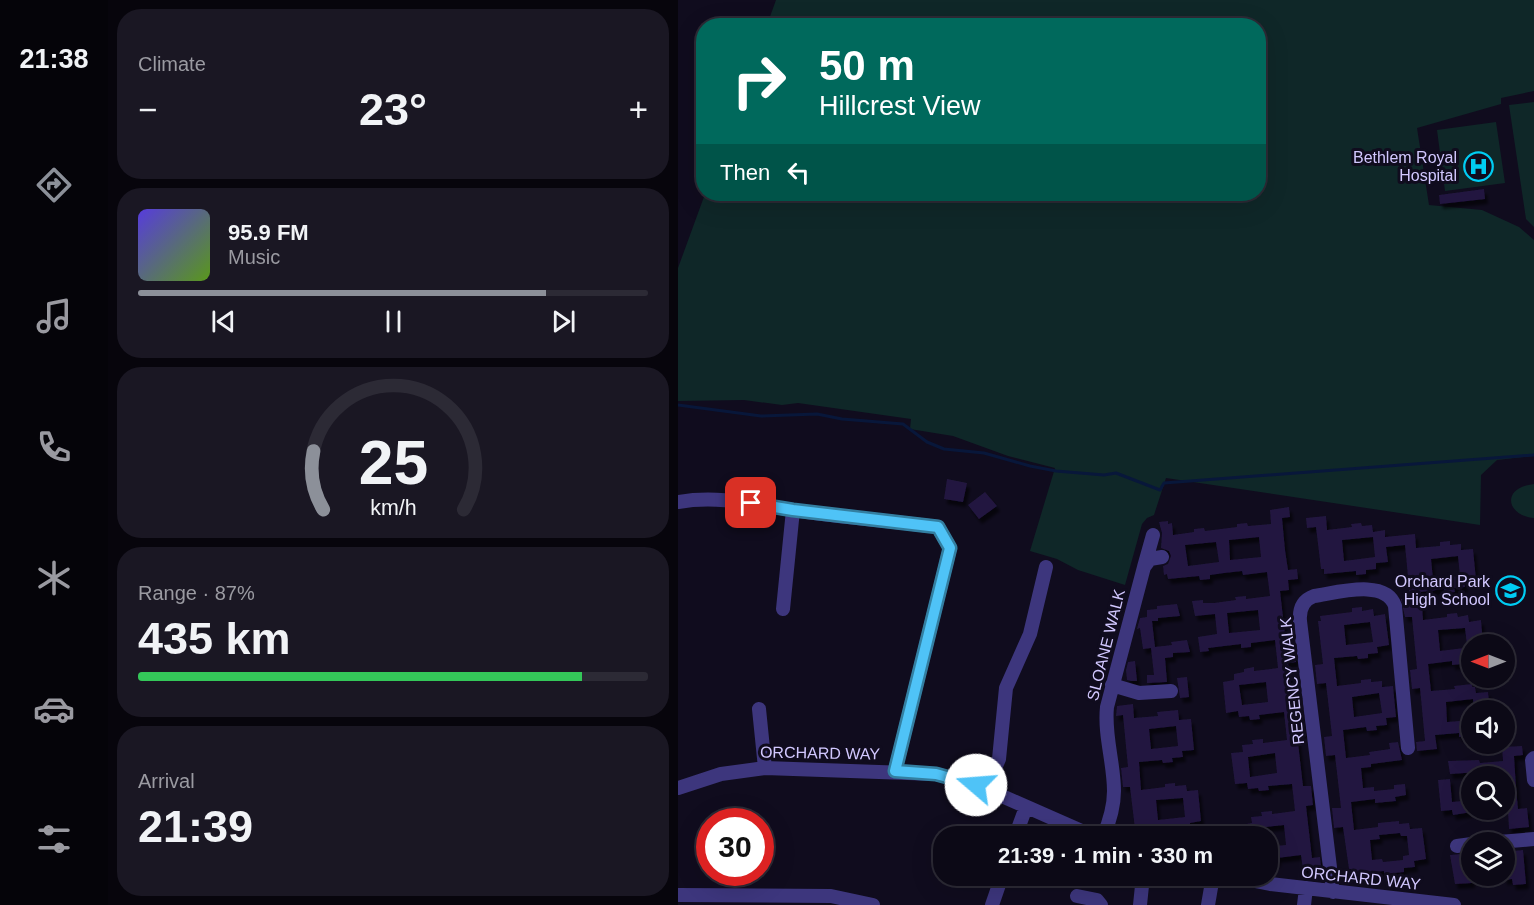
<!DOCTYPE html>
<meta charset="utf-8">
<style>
:root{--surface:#0c0916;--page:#1a1723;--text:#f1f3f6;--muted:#9a9aa1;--line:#2c2a35;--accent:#8c9099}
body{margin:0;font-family:Arial,sans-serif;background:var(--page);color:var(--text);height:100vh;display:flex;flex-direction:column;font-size:22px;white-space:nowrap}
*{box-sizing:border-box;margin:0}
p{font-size:20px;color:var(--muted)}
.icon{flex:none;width:33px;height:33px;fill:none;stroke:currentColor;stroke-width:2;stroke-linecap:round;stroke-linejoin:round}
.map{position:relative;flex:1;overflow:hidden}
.sheet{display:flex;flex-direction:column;gap:9px;padding:9px;background:#07050c;width:570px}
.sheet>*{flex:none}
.top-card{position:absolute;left:18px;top:18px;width:570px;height:183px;border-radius:24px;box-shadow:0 6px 24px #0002,0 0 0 2px var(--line);background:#00695c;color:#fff;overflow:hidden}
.needle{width:39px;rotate:270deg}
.controls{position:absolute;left:783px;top:634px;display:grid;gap:12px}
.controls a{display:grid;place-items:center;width:54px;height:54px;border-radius:50%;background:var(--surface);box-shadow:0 6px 24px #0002,0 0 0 2px var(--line);font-size:30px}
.speed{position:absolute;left:18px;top:808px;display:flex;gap:12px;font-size:30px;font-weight:700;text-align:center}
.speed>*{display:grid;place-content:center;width:78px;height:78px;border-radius:50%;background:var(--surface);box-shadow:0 6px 24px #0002,0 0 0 2px var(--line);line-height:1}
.speed .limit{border:9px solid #d22;background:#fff;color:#111}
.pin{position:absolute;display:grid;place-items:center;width:51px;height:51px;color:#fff;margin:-26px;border-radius:12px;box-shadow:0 3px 9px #0006}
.me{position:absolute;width:66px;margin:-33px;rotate:288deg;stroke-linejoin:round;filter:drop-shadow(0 0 4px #0008)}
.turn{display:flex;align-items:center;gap:21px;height:126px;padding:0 24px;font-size:27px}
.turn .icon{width:78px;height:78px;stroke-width:2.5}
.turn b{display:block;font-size:42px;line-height:51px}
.then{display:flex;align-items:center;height:57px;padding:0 24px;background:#0003;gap:12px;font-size:22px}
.big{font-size:45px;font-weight:800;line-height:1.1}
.sheet .widget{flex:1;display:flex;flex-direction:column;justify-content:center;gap:9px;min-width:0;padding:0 21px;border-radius:24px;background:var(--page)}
.sheet .dial{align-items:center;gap:0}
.dial svg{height:156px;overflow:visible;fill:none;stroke:var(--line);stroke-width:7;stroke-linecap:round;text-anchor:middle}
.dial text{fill:var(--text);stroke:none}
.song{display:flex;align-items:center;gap:18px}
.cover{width:72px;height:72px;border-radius:9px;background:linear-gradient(135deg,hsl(250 70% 55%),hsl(90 70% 35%))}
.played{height:6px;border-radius:3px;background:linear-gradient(90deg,var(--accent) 80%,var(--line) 80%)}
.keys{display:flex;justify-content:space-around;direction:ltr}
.heat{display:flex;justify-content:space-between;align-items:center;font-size:33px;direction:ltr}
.charge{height:9px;border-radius:4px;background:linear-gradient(90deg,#34c759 87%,var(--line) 0)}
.trip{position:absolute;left:255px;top:826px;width:345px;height:60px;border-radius:24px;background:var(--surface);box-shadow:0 6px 24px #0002,0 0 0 2px var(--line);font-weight:800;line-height:60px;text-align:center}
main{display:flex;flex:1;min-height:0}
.dock{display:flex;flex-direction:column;width:108px;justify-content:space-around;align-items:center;background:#050409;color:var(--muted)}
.dock .icon{width:42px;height:42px}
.dock .selected{color:var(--accent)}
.dock b{font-size:27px;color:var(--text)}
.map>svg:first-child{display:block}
</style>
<main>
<nav class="dock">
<b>21:38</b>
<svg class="icon selected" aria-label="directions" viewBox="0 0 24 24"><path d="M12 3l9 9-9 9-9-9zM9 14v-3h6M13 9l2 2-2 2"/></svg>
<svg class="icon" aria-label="music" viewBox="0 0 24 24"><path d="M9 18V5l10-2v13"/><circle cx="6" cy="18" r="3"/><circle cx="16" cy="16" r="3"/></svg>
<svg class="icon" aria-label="phone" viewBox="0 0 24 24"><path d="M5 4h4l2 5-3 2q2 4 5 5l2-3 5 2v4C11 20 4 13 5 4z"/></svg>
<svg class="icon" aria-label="climate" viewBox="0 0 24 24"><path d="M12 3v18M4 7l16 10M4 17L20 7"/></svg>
<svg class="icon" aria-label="car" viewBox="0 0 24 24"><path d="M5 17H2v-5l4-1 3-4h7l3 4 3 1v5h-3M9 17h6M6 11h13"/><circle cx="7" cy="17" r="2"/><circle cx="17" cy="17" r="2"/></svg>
<svg class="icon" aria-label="filters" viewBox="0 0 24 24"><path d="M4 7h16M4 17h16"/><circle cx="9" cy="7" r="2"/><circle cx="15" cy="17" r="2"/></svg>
</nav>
<section class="sheet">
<div class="widget"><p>Climate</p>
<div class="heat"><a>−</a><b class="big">23°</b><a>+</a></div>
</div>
<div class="widget">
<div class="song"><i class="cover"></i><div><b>95.9 FM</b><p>Music</p></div></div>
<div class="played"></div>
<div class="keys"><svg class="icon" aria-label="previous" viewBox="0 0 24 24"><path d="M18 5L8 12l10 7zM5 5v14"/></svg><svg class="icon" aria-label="pause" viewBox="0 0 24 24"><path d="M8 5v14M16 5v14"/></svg><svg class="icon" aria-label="next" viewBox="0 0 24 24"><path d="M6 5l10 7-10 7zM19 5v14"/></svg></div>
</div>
<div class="widget dial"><svg viewBox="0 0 100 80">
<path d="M14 69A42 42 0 1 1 86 69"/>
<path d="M14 69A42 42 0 0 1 9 39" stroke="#8c9099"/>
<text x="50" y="56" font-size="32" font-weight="700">25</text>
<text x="50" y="72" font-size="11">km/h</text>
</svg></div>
<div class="widget"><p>Range · 87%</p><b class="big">435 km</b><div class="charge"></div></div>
<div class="widget"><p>Arrival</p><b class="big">21:39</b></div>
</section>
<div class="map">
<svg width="856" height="905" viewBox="0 0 856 905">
<defs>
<filter id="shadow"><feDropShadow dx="3" dy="5" stdDeviation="1.5" flood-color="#0009"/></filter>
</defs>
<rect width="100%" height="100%" fill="#100c1e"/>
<path fill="#0f2728" d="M98 0H856V91L823 98V104L739 128 751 205 804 210 841 227 856 240V456L819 460 803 475 802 525 488 478 476 515 469 518 464 524 447 585 400 570 379 559 352 551 377 468 330 456 275 436 232 429 233 419 120 403 104 405 66 400 0 401V268L27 194H580V26L89 25Z
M856 102V227L848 219 831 105Z
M818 122 827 183 767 191 759 130Z
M856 484V518C829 516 822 488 856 484Z"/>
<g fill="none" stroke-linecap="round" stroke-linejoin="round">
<path stroke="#08173a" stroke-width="3" d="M0 405 83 416 139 414 164 419 225 424 249 442 266 449 306 453 352 466 378 471 426 475 438 473 482 490 486 483 856 455"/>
</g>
<path fill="#22173f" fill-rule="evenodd" filter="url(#shadow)" d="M806 189 807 199 762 204 761 195Z
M269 479 289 483 285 502 266 499Z
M307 492 319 506 301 519 290 505Z
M611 507 612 517 604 518 607 550 610 570 619 569 620 579 610 580 611 590 602 591 608 643 616 642 618 662 610 663 617 715 624 714 627 733 619 734 625 786H633L635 805 628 806 634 858 642 857 643 867 625 869 623 855 599 858 600 862 590 863V851L598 850V846L608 845 606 825 578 828 580 837 564 835 562 825 574 823 573 817 584 816 583 812 594 811V814L617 811 614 784 590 786 591 790 581 791 580 788 570 789 569 783 557 784 553 753 565 752 564 745 575 744 574 740 585 739V743L609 740 606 712 581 715 582 719 572 720 571 716 561 717 560 711 548 713 545 682 556 680V674L566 672V669L576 667V671L600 668 597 640 573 643V647L563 648V644L530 648 531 651 522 652 520 637 539 634 537 614 517 616 514 601 525 600V603H536L558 600 557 597 568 596V599L592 596 589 572 565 575 564 571 546 573 532 575V579L522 580 521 576 490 579 489 574 486 575 485 566 490 564 493 556 491 551 483 548 484 533 481 522 490 521V524L494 523 495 535 516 532V529L526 528 527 531 559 527V524L569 523 570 526 593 524 592 510ZM581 537 583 557 552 560 551 540ZM538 542 541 562 510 566 507 545ZM580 610 582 630 551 633 549 613ZM588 682 590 702 564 705 561 685ZM597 753 599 773 572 777 570 757Z
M648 516 649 530 674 527 673 524 683 523 684 526 694 525 695 532 707 530V537L737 534 738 548 762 546V542L772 541V545L783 544V550L795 549 798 580 786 581 787 587 776 588 777 592 767 593 766 589 743 592 745 620 769 617V614L779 613 780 617 790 615 791 622 803 620 805 645H789L787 628 760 630 762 651 794 647V663L774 665V661L750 664 753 691 777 689 776 686 794 684V687H797L798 693 810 692 811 702 807 703 808 711H796L795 699 768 702 769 722 794 720 792 736 781 737V733L757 735 759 749 739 751 738 742 747 741 742 688 734 689 732 670 739 669 734 617H727L723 599 732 598 727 545 708 547 710 562 698 563V560V569L688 570V574L678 575V571L646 574V569H643L638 527 629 528 628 518ZM695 537 697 557 666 561 664 540ZM780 556 782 576 755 579 753 559Z
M499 604 502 616 480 618V621H474L477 647 494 645 493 642 509 640 512 652 495 653V657L487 658 489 682 469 683V675H476L473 648 465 649 462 628 459 629 462 618 469 617V610L479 609V606Z
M684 607V611L695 609 696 616 707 614 711 645 699 647 700 653 690 654V658L680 659 679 656 656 658 659 686 683 683V680L693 679V682L704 681V687L715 686 718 717 708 718 709 725 698 726 699 730 689 731 688 727 665 730 668 758 692 755 691 752 712 749 711 743 720 742 724 760 693 764V767L683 768 685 788 696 787V791L716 789V785L727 784 728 795 717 797 718 801 697 803V799L673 802 676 830 700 827V823L721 821V824L731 823 732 829 744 828 748 859 736 861 737 867 726 868V872L706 874V871L674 874 673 869H671L665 827 656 828 654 808H663L657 755 648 756 646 737 654 736 648 683 639 684 637 665 645 664 640 621H643L642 616 674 612V608ZM692 622 695 642 668 645 666 625ZM701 693 704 713 676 717 674 697ZM722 833 723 836H729L731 855 725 856V860L705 862 704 859 694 860 692 840 702 839 701 835Z
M457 661 459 681H453L449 680 448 670 450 662Z
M509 677 511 697 502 698 499 678Z
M455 704 456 718 480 716 479 712 500 710 501 720 513 719 516 750 504 751 505 757 494 758 495 762 485 763 484 760 461 762 463 790 487 787V784L497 783V786L508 785 509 791 520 790 523 821 512 823V829L502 830V834L492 835V831L460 834 459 829H457L452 787H445L443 768 450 767 445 715 438 716 439 706ZM498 726 500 746 473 749 471 729ZM505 798 507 817 480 820 478 800Z
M844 746 845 755 836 756 838 788 840 809 849 808 851 827 831 829 828 777H813V775H803L802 772 772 774 770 761 801 760 802 763 825 761 824 747Z
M772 779 774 802 794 800V812L775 815 774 810 763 811 760 780Z
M845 850 848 884 835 885 834 879 826 880V852Z
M794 853V883L777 884 772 855Z"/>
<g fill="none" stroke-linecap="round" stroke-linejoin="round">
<path stroke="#3d367d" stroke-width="14" d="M0 502C39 495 75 504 114 510 162 517 211 521 260 527L272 548 217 771
M466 567 475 535
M105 609 115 510
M434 685 461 693 493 691
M81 709 87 768
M856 758 854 760 856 780
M0 788 43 774 87 768 258 774 299 785 417 837
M308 789 321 759 328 688 352 634 368 567
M337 837 348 807
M425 837C431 823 436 807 436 791 436 763 426 735 429 707L466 567 472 559 484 557
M809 843 856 839
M779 846 794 844
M552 876 592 884 776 905
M655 892 622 621C621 609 625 600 636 596 658 593 708 578 717 606L730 748
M0 895 153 896 195 905
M399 896 419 900 423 905
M314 905 324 876
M462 905 465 876
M530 905 535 876
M626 905 628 888"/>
</g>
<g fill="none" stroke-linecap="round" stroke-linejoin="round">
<defs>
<path id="route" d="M73 503 115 510 260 527 272 548 217 771 258 774 298 785"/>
</defs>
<use href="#route" stroke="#337fa1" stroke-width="15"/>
<use href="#route" stroke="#4fc3f7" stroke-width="10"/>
</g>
<defs>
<symbol id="hospital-ring" viewBox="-11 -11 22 22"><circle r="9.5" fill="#100c1e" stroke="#00ccf3" stroke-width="1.5"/><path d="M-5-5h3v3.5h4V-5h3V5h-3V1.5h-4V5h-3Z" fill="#00ccf3"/></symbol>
<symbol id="school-ring" viewBox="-11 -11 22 22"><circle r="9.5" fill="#100c1e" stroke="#00ccf3" stroke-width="1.5"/><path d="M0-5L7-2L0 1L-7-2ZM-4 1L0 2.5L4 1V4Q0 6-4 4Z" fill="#00ccf3"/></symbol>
</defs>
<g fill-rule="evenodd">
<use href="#hospital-ring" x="784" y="150" width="33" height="33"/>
<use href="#school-ring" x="816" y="574" width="33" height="33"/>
</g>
<g text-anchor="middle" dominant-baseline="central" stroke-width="6" stroke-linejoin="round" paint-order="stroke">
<g font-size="16" fill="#d2c8ff" stroke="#100c1e" text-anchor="end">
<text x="779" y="157">Bethlem Royal<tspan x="779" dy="18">Hospital</tspan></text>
<text x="812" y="581">Orchard Park<tspan x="812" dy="18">High School</tspan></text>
</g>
<g font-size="16" fill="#d2c8ff" stroke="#100c1e">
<text transform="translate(428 645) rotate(-76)">SLOANE WALK</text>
<text transform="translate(614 681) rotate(-96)">REGENCY WALK</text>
<text transform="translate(142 753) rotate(1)">ORCHARD WAY</text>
<text transform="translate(683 878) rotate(6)">ORCHARD WAY</text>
</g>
</g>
</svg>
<div class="controls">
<a><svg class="needle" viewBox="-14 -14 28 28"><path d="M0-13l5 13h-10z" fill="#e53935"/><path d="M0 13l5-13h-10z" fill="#9a9aa1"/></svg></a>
<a><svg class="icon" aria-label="sound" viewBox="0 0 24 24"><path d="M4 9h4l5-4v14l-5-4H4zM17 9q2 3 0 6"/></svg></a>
<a><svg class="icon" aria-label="search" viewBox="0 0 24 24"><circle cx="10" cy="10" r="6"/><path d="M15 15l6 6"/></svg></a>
<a><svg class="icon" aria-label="layers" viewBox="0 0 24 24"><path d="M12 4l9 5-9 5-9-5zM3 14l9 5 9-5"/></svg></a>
</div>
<div class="speed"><div class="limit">30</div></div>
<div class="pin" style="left:73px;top:503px;background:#d93025"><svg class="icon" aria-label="arrive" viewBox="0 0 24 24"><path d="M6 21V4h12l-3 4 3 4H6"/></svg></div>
<svg class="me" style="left:298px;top:785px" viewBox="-20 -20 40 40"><circle r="19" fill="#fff"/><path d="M0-13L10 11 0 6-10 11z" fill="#4fc3f7"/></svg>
<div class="trip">21:39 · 1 min · 330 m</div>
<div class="top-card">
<div class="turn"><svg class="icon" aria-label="right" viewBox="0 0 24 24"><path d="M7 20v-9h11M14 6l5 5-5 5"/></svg><div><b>50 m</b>Hillcrest View</div></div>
<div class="then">Then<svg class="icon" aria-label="left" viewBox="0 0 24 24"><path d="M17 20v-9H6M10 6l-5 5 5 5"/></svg></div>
</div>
</div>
</main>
